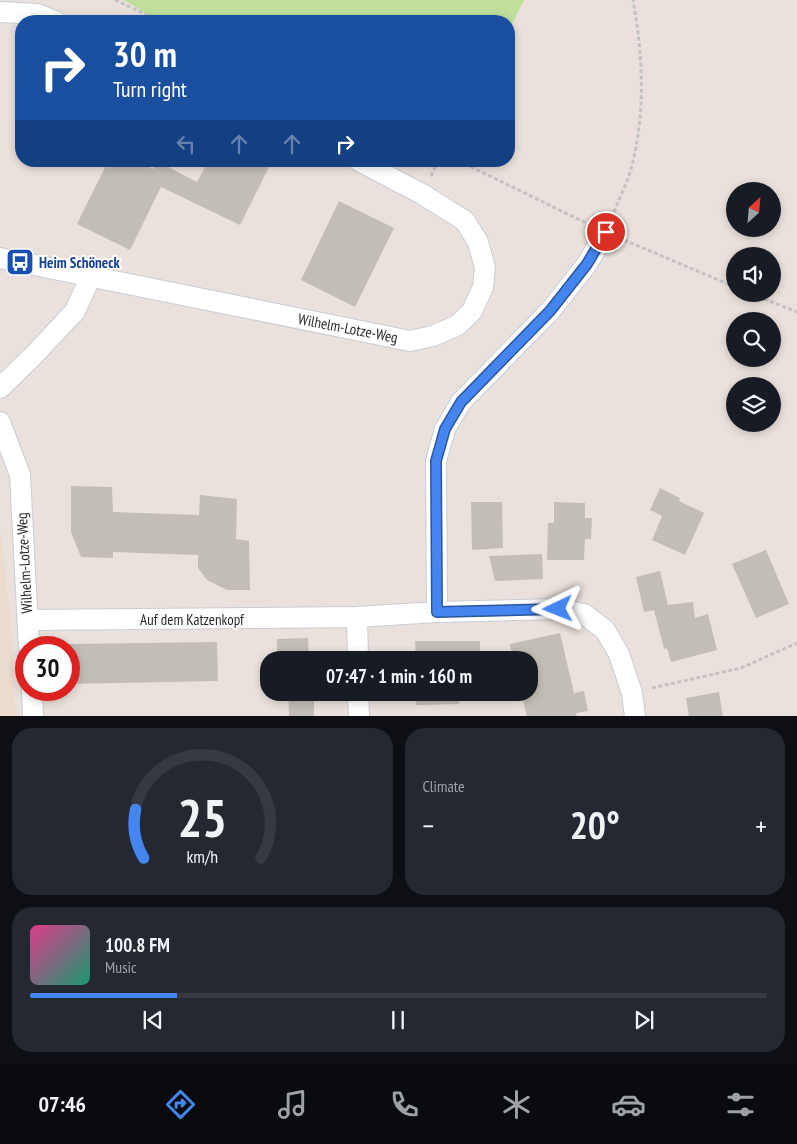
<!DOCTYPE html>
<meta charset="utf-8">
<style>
:root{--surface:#171b24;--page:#242831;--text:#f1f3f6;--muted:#9ea1a6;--line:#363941;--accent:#4485f0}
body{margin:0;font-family:"PT Sans Narrow",sans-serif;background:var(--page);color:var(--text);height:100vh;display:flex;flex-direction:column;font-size:19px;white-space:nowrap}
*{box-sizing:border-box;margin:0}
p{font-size:16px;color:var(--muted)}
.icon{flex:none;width:28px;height:28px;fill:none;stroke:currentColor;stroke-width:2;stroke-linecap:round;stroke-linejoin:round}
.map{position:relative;height:716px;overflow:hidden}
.side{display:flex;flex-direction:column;gap:12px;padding:12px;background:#0d0f14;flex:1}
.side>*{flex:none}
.top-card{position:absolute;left:15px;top:15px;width:500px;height:152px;border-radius:20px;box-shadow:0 2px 8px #0003;background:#1a4fa0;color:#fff;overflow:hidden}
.needle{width:32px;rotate:26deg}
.tools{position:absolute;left:726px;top:182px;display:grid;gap:10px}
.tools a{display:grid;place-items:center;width:55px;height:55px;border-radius:50%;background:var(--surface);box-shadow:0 2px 8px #0003;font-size:25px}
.speed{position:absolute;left:15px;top:636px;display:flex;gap:10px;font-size:25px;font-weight:700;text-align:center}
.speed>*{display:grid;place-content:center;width:65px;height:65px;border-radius:50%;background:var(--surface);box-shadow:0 2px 8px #0003;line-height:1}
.speed .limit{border:8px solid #d22;background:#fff;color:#111}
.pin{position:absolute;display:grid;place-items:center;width:42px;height:42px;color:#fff;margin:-21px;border:2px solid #fff;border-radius:50%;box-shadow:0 1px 5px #0007}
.me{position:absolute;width:55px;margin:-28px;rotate:268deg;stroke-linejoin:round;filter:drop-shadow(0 0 4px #0008)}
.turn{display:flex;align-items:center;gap:18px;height:105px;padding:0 15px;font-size:22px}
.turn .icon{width:65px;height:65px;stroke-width:2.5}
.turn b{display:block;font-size:35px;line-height:42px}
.lanes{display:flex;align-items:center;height:48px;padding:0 15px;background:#0003;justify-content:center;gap:25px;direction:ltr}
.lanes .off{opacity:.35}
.big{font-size:38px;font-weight:700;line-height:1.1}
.side .widget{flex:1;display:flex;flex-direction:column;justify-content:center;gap:8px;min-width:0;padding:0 18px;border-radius:20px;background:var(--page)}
.side .dial{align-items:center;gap:0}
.dial svg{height:130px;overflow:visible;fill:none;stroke:var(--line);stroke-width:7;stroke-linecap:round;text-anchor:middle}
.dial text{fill:var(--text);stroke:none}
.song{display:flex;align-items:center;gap:15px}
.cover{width:60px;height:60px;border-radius:8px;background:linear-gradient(135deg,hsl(330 70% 55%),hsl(160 70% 35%))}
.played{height:5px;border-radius:2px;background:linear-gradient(90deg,var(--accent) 20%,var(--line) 20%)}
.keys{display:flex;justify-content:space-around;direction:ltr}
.heat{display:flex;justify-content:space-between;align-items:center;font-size:28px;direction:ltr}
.side .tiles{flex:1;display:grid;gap:12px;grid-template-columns:1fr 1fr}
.widget:last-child{grid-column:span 2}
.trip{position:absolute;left:260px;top:651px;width:278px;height:50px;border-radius:20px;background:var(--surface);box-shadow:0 2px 8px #0003;font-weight:700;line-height:50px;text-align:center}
.dock{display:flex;height:80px;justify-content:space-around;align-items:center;background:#090b0e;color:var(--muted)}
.dock .icon{width:35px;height:35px}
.dock .current{color:var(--accent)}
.dock b{font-size:22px;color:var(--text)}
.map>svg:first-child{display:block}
</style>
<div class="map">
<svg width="797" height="717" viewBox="0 0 797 717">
<rect width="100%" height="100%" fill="#ebe1dc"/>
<path fill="#ecdbcc" d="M0 526 11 625 16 716H0Z"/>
<path fill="#bfdf9b" d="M124 0H524L509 30V21H164L147 14Z"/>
<path fill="#c3bdb7" d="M108 161H136L153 169 157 161 197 182 208 161H272L240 225 161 187 130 250 77 224Z
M339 201 394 228 355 307 301 280Z
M71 486 112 487 113 512 199 515 200 495 237 499 236 539 249 541 250 590H227L207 580 198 568V555L113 552V558L81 557 71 532Z
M660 488 680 498 679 501 704 513 685 555 652 540 662 516 650 510Z
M471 502H502L503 548 472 550Z
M554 502 585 503V518H592L591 539H585L584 560H547L548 523H554Z
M766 550 789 604 756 618 732 564Z
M542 554 543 579 495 581 489 556Z
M660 571 668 605 693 602 695 618 708 614 717 650 671 662 667 648 664 649 654 610 644 612 636 577Z
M560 633 574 693 584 691 588 711 576 713 577 717H527L521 692H529V660H513L510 644Z
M308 638 309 660H277V639Z
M415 641H480V660H416Z
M217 642 218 681 69 684V644Z
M288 692H314V717H289Z
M416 692H459V704L416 705Z
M719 692 723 717H689L686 698Z"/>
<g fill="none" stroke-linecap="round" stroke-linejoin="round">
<defs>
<path id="minor" d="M0 12 37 14 55 21
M0 258 410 341 433 336 458 325 472 311 483 287 485 268 478 242 465 221 422 194 359 161
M0 388 34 355 75 311 91 276
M0 422 20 475 29 648
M437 612 436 461 445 429 461 402 550 311 587 264 606 232
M357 617 358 660
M27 620 357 617 437 612 558 609 584 614 605 630 619 654 632 693 635 717
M32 690 33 717
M358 692 359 717"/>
</defs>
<use href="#minor" stroke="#c7cdd6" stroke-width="22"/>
<path stroke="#c3c3c3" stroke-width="3" stroke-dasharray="4 2.5" stroke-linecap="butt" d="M115 0 160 21
M459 161 586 223
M431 176 438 161
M614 212C619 198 627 184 631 169 646 114 643 56 633 0
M624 240 735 287
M752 294 797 312
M652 688 741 668 797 643"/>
<use href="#minor" stroke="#fff" stroke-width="20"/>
</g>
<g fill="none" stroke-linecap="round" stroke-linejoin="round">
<defs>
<path id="route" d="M558 609 437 612 436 461 445 429 461 402 550 311 587 264 606 232"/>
</defs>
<use href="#route" stroke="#2c569c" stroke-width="12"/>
<use href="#route" stroke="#4485f0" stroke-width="9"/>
</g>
<defs>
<symbol id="bus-square" viewBox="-11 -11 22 22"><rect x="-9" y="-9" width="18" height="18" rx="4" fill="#1a4fb4" stroke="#fff"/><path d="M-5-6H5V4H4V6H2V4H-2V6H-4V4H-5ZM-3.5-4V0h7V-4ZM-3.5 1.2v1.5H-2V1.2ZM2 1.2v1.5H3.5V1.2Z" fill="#fff"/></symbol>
</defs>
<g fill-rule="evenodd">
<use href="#bus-square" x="4" y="246" width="32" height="32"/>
</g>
<g text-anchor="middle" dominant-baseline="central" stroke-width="4" stroke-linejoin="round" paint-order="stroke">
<g font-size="15" font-weight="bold" fill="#164399" stroke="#fff" text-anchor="start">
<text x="39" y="262">Heim Schöneck</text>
</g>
<g font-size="15" fill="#292929" stroke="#fff">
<text transform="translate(348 328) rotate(11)">Wilhelm-Lotze-Weg</text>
<text transform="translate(24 563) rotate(-93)">Wilhelm-Lotze-Weg</text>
<text x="192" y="619">Auf dem Katzenkopf</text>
</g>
</g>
</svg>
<div class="tools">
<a><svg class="needle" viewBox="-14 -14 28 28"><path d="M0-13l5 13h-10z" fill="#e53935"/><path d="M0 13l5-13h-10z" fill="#9ea1a6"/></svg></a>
<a><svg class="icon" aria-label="sound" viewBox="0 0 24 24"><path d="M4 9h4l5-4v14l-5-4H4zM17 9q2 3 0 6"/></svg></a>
<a><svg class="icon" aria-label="search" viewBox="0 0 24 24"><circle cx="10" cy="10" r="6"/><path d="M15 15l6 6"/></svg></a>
<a><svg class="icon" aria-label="layers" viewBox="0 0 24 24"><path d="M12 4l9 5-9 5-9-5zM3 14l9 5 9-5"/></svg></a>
</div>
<div class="speed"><div class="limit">30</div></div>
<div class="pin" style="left:606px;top:232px;background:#d93025"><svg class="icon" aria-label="arrive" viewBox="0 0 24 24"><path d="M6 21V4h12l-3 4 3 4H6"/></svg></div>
<svg class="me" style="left:558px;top:609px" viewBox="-20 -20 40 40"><path d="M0-17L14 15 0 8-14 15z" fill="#4485f0" stroke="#fff" stroke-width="4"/></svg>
<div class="trip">07:47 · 1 min · 160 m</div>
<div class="top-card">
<div class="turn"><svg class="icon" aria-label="right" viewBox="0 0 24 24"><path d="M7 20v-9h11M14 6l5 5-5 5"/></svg><div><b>30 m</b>Turn right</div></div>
<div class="lanes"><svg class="icon off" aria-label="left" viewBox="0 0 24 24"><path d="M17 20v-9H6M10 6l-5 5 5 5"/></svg><svg class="icon off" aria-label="ahead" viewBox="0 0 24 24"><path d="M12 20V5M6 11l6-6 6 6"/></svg><svg class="icon off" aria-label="ahead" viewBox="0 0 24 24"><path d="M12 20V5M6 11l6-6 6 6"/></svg><svg class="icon" aria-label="right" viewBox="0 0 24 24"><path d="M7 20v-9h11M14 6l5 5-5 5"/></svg></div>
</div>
</div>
<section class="side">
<div class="tiles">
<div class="widget dial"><svg viewBox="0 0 100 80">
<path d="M14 69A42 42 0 1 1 86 69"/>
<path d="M14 69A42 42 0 0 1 9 39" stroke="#4485f0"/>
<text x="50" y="56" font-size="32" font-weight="700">25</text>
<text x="50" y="72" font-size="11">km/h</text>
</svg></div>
<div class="widget"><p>Climate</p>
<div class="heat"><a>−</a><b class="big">20°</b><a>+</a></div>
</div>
<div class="widget">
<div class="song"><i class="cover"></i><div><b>100.8 FM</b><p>Music</p></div></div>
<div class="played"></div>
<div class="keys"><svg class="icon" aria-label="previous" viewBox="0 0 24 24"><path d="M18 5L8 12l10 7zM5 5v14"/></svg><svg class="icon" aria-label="pause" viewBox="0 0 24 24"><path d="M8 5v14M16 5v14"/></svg><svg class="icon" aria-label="next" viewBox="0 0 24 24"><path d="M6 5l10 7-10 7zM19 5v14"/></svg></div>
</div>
</div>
</section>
<nav class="dock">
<b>07:46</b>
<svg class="icon current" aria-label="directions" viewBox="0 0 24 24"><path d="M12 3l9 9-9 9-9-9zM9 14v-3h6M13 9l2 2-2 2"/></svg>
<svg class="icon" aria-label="music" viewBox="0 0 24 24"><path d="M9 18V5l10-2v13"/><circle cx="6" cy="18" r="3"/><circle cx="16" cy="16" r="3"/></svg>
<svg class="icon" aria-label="phone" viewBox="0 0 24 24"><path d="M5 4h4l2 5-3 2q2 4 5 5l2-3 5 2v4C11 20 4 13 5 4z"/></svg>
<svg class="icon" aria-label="climate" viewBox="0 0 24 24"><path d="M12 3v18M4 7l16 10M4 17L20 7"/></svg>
<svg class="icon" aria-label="car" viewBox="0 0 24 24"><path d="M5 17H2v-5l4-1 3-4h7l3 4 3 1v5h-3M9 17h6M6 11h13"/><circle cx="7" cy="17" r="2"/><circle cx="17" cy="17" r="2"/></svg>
<svg class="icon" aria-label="filters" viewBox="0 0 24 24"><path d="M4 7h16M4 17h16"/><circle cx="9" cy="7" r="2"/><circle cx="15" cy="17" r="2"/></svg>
</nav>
